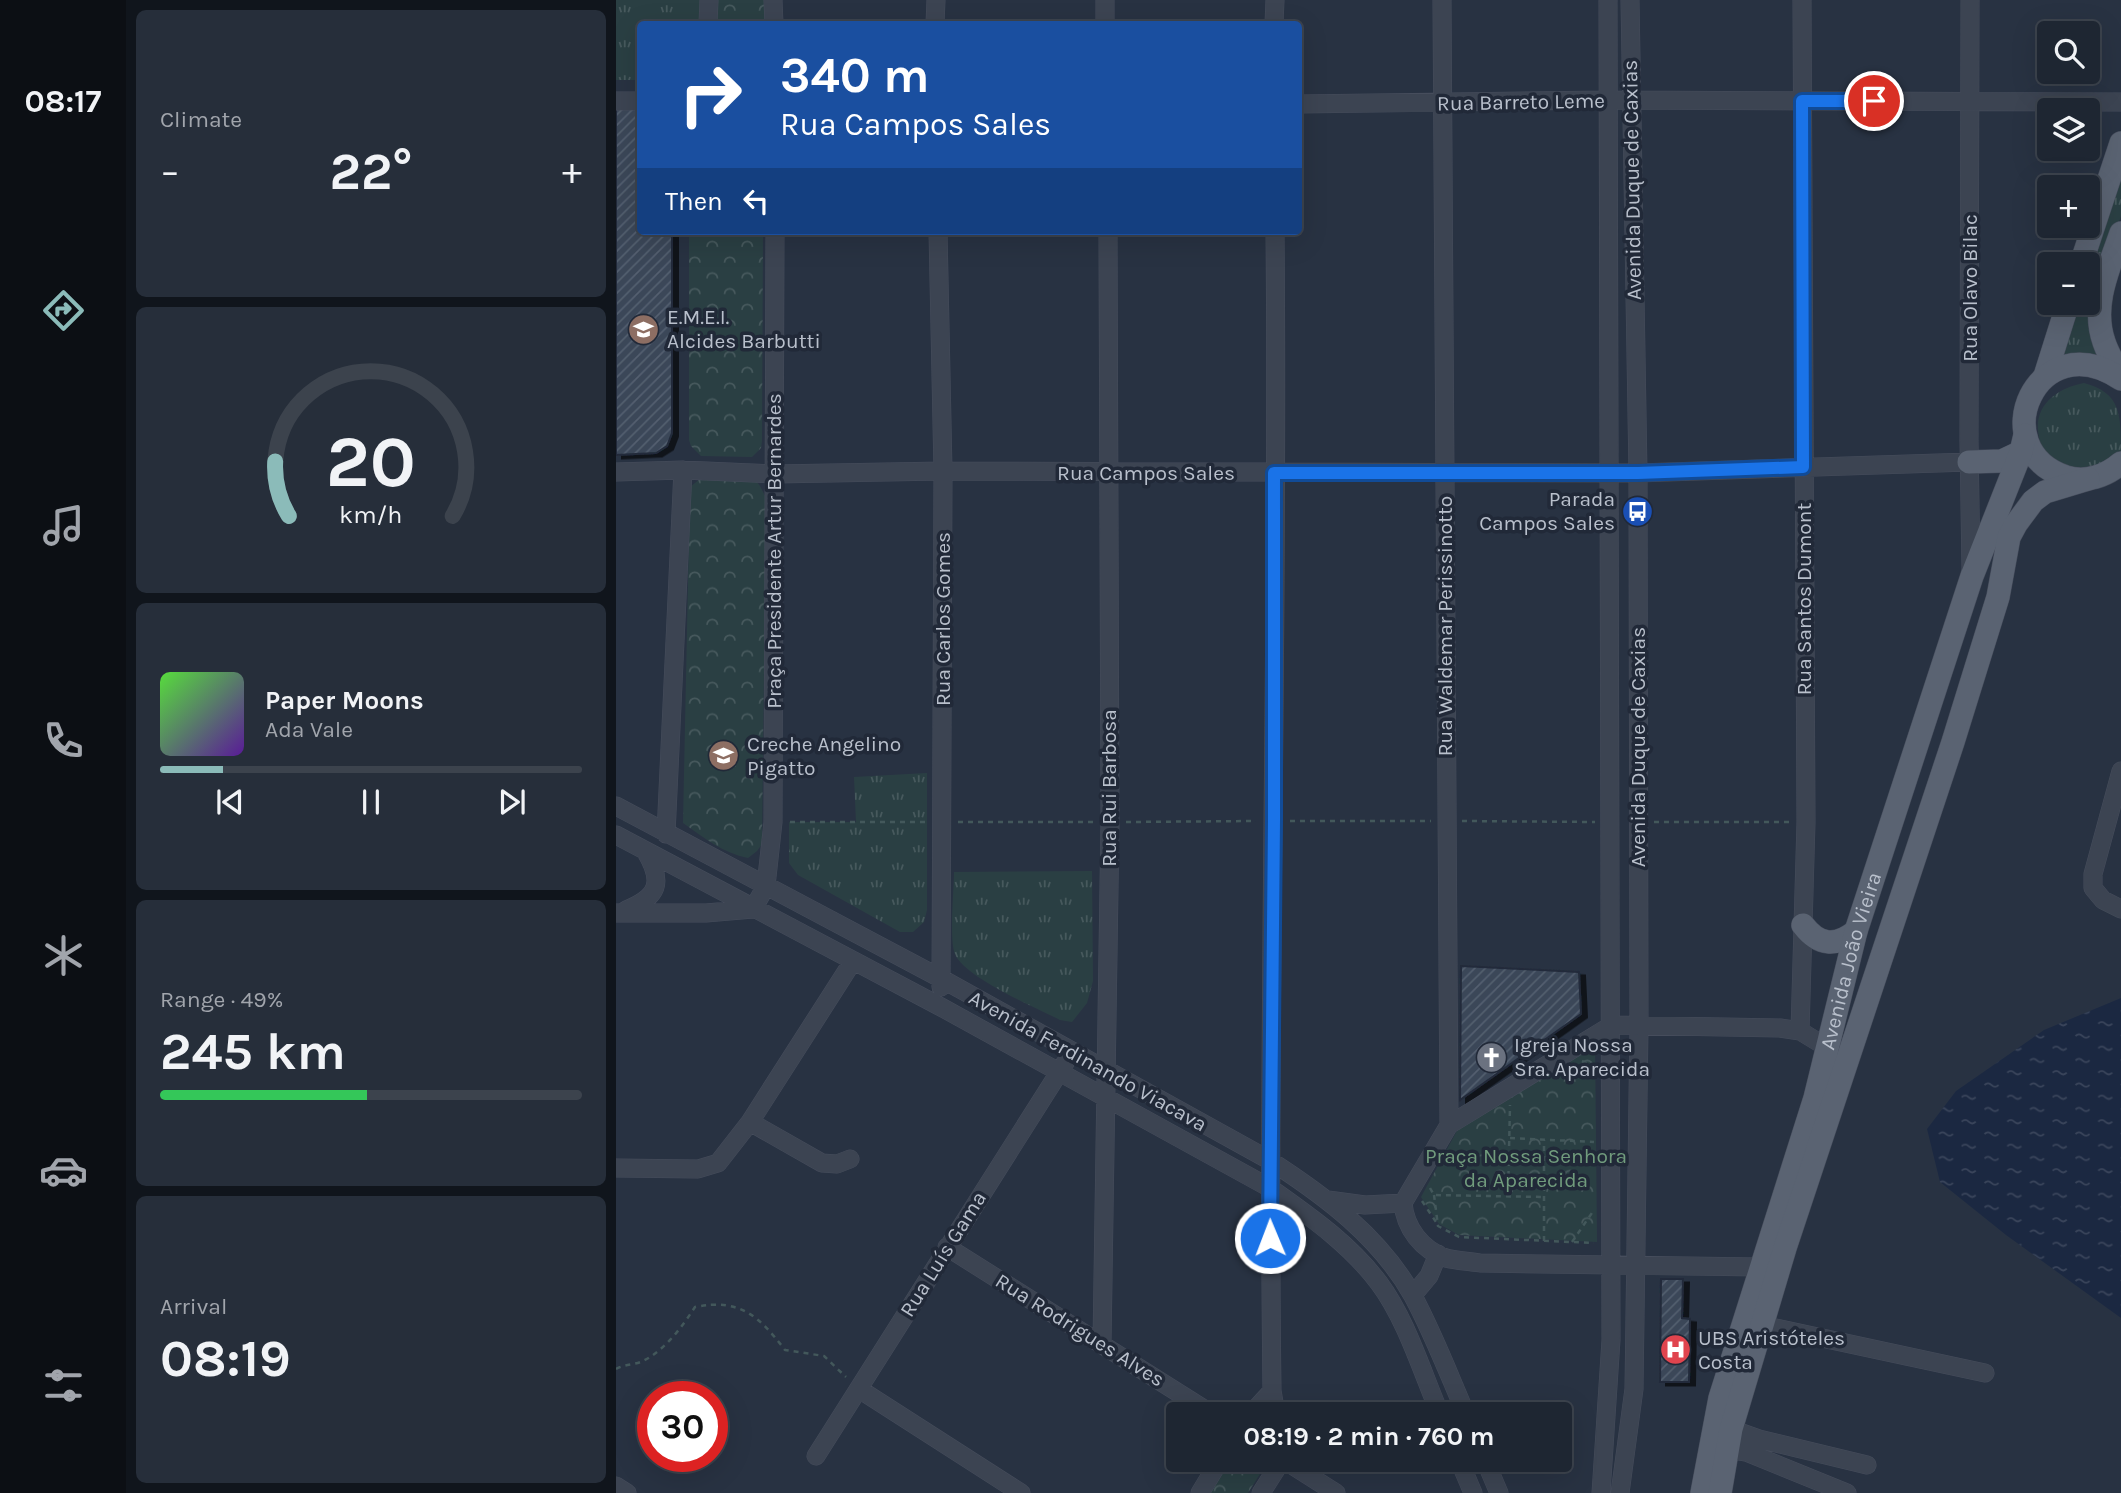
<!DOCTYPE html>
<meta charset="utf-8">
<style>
:root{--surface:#1e2632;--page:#262e3a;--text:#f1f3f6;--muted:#a1a5ac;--line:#3c434d;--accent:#8bbbb9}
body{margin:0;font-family:Karla,sans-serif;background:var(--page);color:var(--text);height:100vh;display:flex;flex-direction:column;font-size:26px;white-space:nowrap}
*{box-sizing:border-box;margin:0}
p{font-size:23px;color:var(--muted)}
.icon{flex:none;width:38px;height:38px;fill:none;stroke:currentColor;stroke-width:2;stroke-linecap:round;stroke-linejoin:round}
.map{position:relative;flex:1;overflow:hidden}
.sheet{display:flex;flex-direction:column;gap:10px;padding:10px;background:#10151c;width:490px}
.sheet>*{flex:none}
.top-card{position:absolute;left:21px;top:21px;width:665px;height:214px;border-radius:7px;box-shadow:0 7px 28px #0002,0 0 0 2px var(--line);background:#1a4fa0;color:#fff;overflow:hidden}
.buttons{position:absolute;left:1421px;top:21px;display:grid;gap:14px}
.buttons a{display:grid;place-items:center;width:63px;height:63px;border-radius:7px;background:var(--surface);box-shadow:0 7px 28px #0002,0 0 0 2px var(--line);font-size:35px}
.speed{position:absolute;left:21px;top:1381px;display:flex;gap:14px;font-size:35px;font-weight:700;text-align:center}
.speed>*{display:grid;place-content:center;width:91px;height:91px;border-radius:50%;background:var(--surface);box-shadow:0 7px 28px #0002,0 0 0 2px var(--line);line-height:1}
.speed .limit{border:10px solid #d22;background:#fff;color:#111}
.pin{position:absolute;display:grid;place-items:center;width:60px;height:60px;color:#fff;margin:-30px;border:4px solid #fff;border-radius:50%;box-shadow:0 2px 7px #0007}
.me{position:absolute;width:77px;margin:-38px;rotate:359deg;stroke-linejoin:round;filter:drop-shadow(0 0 5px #0008)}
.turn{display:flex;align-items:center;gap:24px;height:147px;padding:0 28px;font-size:32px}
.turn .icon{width:91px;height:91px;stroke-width:2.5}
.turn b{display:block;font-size:49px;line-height:60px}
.then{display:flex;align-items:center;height:66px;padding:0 28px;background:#0003;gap:14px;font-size:26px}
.big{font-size:52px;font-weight:700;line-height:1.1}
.sheet .card{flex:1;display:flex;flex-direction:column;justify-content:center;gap:10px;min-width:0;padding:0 24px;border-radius:10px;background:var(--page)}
.sheet .dial{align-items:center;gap:0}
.dial svg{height:182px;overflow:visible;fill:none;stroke:var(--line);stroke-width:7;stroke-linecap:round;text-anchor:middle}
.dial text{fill:var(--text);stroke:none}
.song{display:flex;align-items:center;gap:21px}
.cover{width:84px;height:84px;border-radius:10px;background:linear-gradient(135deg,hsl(110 70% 55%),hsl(270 70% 35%))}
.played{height:7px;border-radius:4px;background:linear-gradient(90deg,var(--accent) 15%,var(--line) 15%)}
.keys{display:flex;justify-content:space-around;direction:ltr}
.heat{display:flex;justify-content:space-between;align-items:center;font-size:38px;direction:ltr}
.charge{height:10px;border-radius:5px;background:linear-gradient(90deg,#34c759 49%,var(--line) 0)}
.trip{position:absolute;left:550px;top:1402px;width:406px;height:70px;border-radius:7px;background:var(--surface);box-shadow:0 7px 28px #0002,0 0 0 2px var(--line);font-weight:700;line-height:70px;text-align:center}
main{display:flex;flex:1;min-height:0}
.menu{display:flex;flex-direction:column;width:126px;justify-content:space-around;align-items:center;background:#0c0f14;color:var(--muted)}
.menu .icon{width:49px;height:49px}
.menu .active{color:var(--accent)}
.menu b{font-size:32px;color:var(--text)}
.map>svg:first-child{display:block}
</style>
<main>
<nav class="menu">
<b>08:17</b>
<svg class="icon active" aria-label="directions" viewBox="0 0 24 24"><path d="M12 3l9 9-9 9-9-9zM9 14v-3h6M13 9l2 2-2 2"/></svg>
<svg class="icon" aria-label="music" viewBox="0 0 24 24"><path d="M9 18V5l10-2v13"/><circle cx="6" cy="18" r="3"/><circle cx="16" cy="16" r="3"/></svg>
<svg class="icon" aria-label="phone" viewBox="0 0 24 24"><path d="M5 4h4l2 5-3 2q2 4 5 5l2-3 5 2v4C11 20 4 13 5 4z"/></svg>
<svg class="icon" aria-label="climate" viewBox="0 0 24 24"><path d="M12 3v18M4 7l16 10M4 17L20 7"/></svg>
<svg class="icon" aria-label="car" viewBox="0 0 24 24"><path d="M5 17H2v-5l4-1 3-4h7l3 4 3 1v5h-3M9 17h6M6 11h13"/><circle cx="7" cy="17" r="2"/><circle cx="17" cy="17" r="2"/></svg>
<svg class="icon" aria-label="filters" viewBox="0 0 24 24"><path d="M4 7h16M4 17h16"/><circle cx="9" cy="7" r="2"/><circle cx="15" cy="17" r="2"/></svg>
</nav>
<section class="sheet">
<div class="card"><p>Climate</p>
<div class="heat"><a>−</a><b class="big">22°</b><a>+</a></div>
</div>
<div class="card dial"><svg viewBox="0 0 100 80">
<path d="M14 69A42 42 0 1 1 86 69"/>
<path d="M14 69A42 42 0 0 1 8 45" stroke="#8bbbb9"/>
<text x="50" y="56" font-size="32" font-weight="700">20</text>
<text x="50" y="72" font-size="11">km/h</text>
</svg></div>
<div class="card">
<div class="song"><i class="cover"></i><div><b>Paper Moons</b><p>Ada Vale</p></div></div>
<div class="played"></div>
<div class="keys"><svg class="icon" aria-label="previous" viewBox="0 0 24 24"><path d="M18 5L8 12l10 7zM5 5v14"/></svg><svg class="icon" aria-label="pause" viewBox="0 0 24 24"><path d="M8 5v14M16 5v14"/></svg><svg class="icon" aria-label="next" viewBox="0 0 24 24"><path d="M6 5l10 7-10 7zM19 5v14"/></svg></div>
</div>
<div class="card"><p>Range · 49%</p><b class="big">245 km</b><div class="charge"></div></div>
<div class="card"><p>Arrival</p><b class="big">08:19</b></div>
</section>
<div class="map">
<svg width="1505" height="1493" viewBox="0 0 1505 1493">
<defs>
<pattern id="grass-tufts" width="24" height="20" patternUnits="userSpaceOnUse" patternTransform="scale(1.75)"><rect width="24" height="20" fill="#2a3f43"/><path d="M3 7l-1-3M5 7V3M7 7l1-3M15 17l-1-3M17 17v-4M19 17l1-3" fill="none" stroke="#47595d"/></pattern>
<pattern id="park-crowns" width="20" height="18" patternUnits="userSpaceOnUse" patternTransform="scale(1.75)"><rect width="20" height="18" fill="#2a3f43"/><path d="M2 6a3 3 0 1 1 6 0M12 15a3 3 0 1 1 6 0" fill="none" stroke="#47595d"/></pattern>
<pattern id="water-ripples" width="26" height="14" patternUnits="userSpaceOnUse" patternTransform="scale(1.75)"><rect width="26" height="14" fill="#1b2841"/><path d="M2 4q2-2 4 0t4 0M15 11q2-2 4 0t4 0" fill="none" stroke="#3a455b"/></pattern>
<pattern id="building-hatch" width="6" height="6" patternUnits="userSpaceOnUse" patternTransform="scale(1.75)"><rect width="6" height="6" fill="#3a4658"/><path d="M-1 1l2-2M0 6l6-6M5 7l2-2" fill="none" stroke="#545f6f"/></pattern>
<filter id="shadow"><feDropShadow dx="6" dy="3.5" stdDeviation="0" flood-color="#0009"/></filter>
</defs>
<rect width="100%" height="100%" fill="#283242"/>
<path fill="url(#grass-tufts)" d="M0 0H85L84 24H24V80H0Z
M1505 166V216L1485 275 1488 356 1470 353 1441 359 1460 303H1472V267Z
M1468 383C1505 393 1505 414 1505 454L1476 474C1467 471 1442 467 1435 461 1428 456 1424 445 1423 437 1416 406 1441 388 1468 383Z
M311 773V910L308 922 297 932H284L182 875 173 863V822H240L238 777Z
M476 871 477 981 471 1003 456 1022 444 1020C420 1008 348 977 339 954 333 940 338 890 338 872Z"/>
<path fill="url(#park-crowns)" d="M101 0H149L150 24H100Z
M73 231H147L146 441 145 448 136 457 85 456 75 446 73 440Z
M134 473 144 486 150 498 146 844 141 851 132 858C107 853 88 838 67 823L74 487 89 475Z
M979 1041 981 1242 843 1235 823 1224 805 1197 842 1129Z
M616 1460H644L647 1469 632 1493H593Z"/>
<path fill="url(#water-ripples)" d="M1505 998V1318L1390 1235 1324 1182 1311 1129 1340 1091 1428 1030Z"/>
<path fill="url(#building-hatch)" stroke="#232b3a" stroke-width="2" filter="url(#shadow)" d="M24 108V231H56V433L51 446 40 453 0 455V109Z
M845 966 963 972 965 1014 844 1100Z
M1045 1279H1067L1066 1318 1074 1319 1073 1382H1044Z"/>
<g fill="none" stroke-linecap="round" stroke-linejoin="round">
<defs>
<path id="minor" d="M157 0 158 24
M489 0V24
M826 0 833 1125
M1354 0 1353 441 1355 570
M92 24 93 0
M319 24 320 0
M658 24 659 0
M0 101H24
M682 104 992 100 1505 102
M322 231 327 471 325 987
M659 231C663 618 651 1004 656 1391L660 1414
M0 472 67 470 159 474 327 471 1022 473 1353 462
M1505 771 1477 874V888L1487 900 1505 909
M0 806 326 979 653 1160C709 1196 764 1237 797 1296 817 1333 833 1375 850 1414
M50 834 67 470
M0 835 325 1007 654 1188C693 1216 733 1243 763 1283 790 1319 806 1372 824 1414
M10 910C42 897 48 883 30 852
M0 913H90L137 909 150 886 157 822 159 231
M1184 1031 1190 822 1186 0
M134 1122 206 1163 221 1164 234 1159
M0 1168 82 1169 102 1163 134 1122 237 961
M712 1200 749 1205 787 1203
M787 1203 833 1125 996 1025 1164 1028 1184 1031 1212 1048
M787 1203C789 1228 806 1250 830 1258 841 1261 853 1261 864 1263L1144 1267
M331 1247 596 1414
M797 1295 813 1276 822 1254
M1146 1325 1369 1373
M486 1344 494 822 492 231
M243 1389 405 1493
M635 1414 656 1391
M1115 1429 1143 1439 1251 1465
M1110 1449 1130 1452 1231 1493
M200 1456 449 1063
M668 1460 720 1493
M843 1460 857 1493
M869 1460 883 1493
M0 1486 11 1493
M584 1493 604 1460
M645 1493 666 1460
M985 1493 995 1340 992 0
M1004 1493 1018 1389 1023 1026 1022 473 1014 0"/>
<g id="major">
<path d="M1505 233C1493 268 1475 305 1488 342 1492 354 1499 366 1505 377"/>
<path d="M1465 264 1505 143"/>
<path d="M1429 376 1452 303"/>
<path d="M1505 379C1421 322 1366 449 1450 477 1470 483 1490 476 1505 463"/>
<path d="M1353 462 1386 461 1405 452"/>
<path d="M1187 925C1203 946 1220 947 1240 931"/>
<path id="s1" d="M1086 1493 1104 1398 1199 1098 1240 931 1356 576 1405 452 1409 435"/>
<path d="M1104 1493 1115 1429 1169 1248 1337 742 1382 597 1393 537 1400 524 1417 501 1429 492 1472 479"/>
</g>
</defs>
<use href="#minor" stroke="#464d5c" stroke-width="19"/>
<use href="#major" stroke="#464d5c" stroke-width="24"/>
<path stroke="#43585b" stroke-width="2.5" stroke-dasharray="5 5" stroke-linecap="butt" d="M674 821H815
M846 821 979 822
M174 822H311
M342 822H479
M510 822 640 821
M1038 822H1175
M966 1061 979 1067
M894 1138 978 1142
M814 1188 818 1195 928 1197
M818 1195 822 1226 843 1237 978 1243
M892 1196 894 1105
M806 1201 822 1225
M928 1241V1140
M956 1242 978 1210
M0 1369C9 1364 19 1365 27 1361 49 1350 66 1327 79 1307 124 1298 143 1316 169 1350L208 1356 230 1377"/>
<use href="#minor" stroke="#3c4452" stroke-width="18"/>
<use href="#major" stroke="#5a6372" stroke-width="23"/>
</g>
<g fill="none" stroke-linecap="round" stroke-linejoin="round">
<defs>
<path id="route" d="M654 1238 658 821V473H1022L1187 467 1186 101H1258"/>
</defs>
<use href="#route" stroke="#114b97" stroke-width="18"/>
<use href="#route" stroke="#1a73e8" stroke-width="12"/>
</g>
<defs>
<symbol id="school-disc" viewBox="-11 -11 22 22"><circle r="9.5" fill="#8d6e63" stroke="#212938"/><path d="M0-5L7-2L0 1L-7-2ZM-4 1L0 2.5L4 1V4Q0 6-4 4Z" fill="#fff"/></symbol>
<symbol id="bus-disc" viewBox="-11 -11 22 22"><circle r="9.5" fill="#1a4fb4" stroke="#212938"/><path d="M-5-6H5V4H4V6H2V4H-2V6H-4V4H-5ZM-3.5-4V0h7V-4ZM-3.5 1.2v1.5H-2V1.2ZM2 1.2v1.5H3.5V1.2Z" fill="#fff"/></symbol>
<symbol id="church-disc" viewBox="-11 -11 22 22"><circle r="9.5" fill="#6b7280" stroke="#212938"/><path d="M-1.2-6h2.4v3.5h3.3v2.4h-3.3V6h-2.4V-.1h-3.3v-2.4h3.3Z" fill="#fff"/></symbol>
<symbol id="hospital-disc" viewBox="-11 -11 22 22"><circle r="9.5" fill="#e0444e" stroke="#212938"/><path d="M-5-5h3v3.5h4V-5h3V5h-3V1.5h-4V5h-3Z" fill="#fff"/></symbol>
</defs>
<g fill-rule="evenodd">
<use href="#school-disc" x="10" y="312" width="35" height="35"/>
<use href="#bus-disc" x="1004" y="494" width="35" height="35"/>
<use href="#school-disc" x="90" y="738" width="35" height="35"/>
<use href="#church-disc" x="858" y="1040" width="35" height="35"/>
<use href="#hospital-disc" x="1042" y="1332" width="35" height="35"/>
</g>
<g text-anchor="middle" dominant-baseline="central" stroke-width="7" stroke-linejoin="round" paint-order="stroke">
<g font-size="21" fill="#b9c0cc" stroke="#212938">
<text transform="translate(905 102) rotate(-1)">Rua Barreto Leme</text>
<text transform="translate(1016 180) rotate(-91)">Avenida Duque de Caxias</text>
<text transform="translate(1354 288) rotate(-90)">Rua Olavo Bilac</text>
<text x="530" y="473">Rua Campos Sales</text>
<text transform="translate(158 551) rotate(-90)">Praça Presidente Artur Bernardes</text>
<text transform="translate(1188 599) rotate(-90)">Rua Santos Dumont</text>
<text transform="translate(327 619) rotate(-90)">Rua Carlos Gomes</text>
<text transform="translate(829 626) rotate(-90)">Rua Waldemar Perissinotto</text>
<text transform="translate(1022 747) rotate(-90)">Avenida Duque de Caxias</text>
<text transform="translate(493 788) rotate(-90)">Rua Rui Barbosa</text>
<text stroke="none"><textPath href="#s1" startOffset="553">Avenida João Vieira</textPath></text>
<text transform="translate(472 1061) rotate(29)">Avenida Ferdinando Viacava</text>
<text transform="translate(327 1254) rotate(-58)">Rua Luís Gama</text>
<text transform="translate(464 1330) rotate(32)">Rua Rodrigues Alves</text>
</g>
<g font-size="21" fill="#b9c0cc" stroke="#212938" text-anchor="start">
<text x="51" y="317">E.M.E.I.<tspan x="51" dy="24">Alcides Barbutti</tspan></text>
<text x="999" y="499" text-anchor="end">Parada<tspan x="999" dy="24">Campos Sales</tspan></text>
<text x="131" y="744">Creche Angelino<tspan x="131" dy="24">Pigatto</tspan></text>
<text x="898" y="1045">Igreja Nossa<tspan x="898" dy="24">Sra. Aparecida</tspan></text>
<text x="1082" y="1338">UBS Aristóteles<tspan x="1082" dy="24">Costa</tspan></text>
</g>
<g font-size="21" fill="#719c7d" stroke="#212938">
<text x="910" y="1156">Praça Nossa Senhora<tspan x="910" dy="24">da Aparecida</tspan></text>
</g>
</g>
</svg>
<div class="buttons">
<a><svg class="icon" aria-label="search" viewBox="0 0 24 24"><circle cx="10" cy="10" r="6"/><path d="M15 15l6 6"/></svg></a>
<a><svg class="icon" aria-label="layers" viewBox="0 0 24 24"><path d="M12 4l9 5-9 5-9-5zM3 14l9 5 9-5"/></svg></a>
<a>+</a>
<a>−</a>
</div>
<div class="speed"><div class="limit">30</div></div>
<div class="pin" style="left:1258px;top:101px;background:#d93025"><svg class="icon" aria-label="arrive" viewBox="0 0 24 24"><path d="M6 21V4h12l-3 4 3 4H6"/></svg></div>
<svg class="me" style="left:654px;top:1238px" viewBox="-20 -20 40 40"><circle r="17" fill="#1a73e8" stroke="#fff" stroke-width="3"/><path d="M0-11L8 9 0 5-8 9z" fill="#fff"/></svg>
<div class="trip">08:19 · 2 min · 760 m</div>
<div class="top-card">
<div class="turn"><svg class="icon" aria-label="right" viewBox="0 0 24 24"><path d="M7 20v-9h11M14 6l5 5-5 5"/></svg><div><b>340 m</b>Rua Campos Sales</div></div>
<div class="then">Then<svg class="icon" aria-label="left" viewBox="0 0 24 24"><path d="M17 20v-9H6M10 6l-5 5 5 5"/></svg></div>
</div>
</div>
</main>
